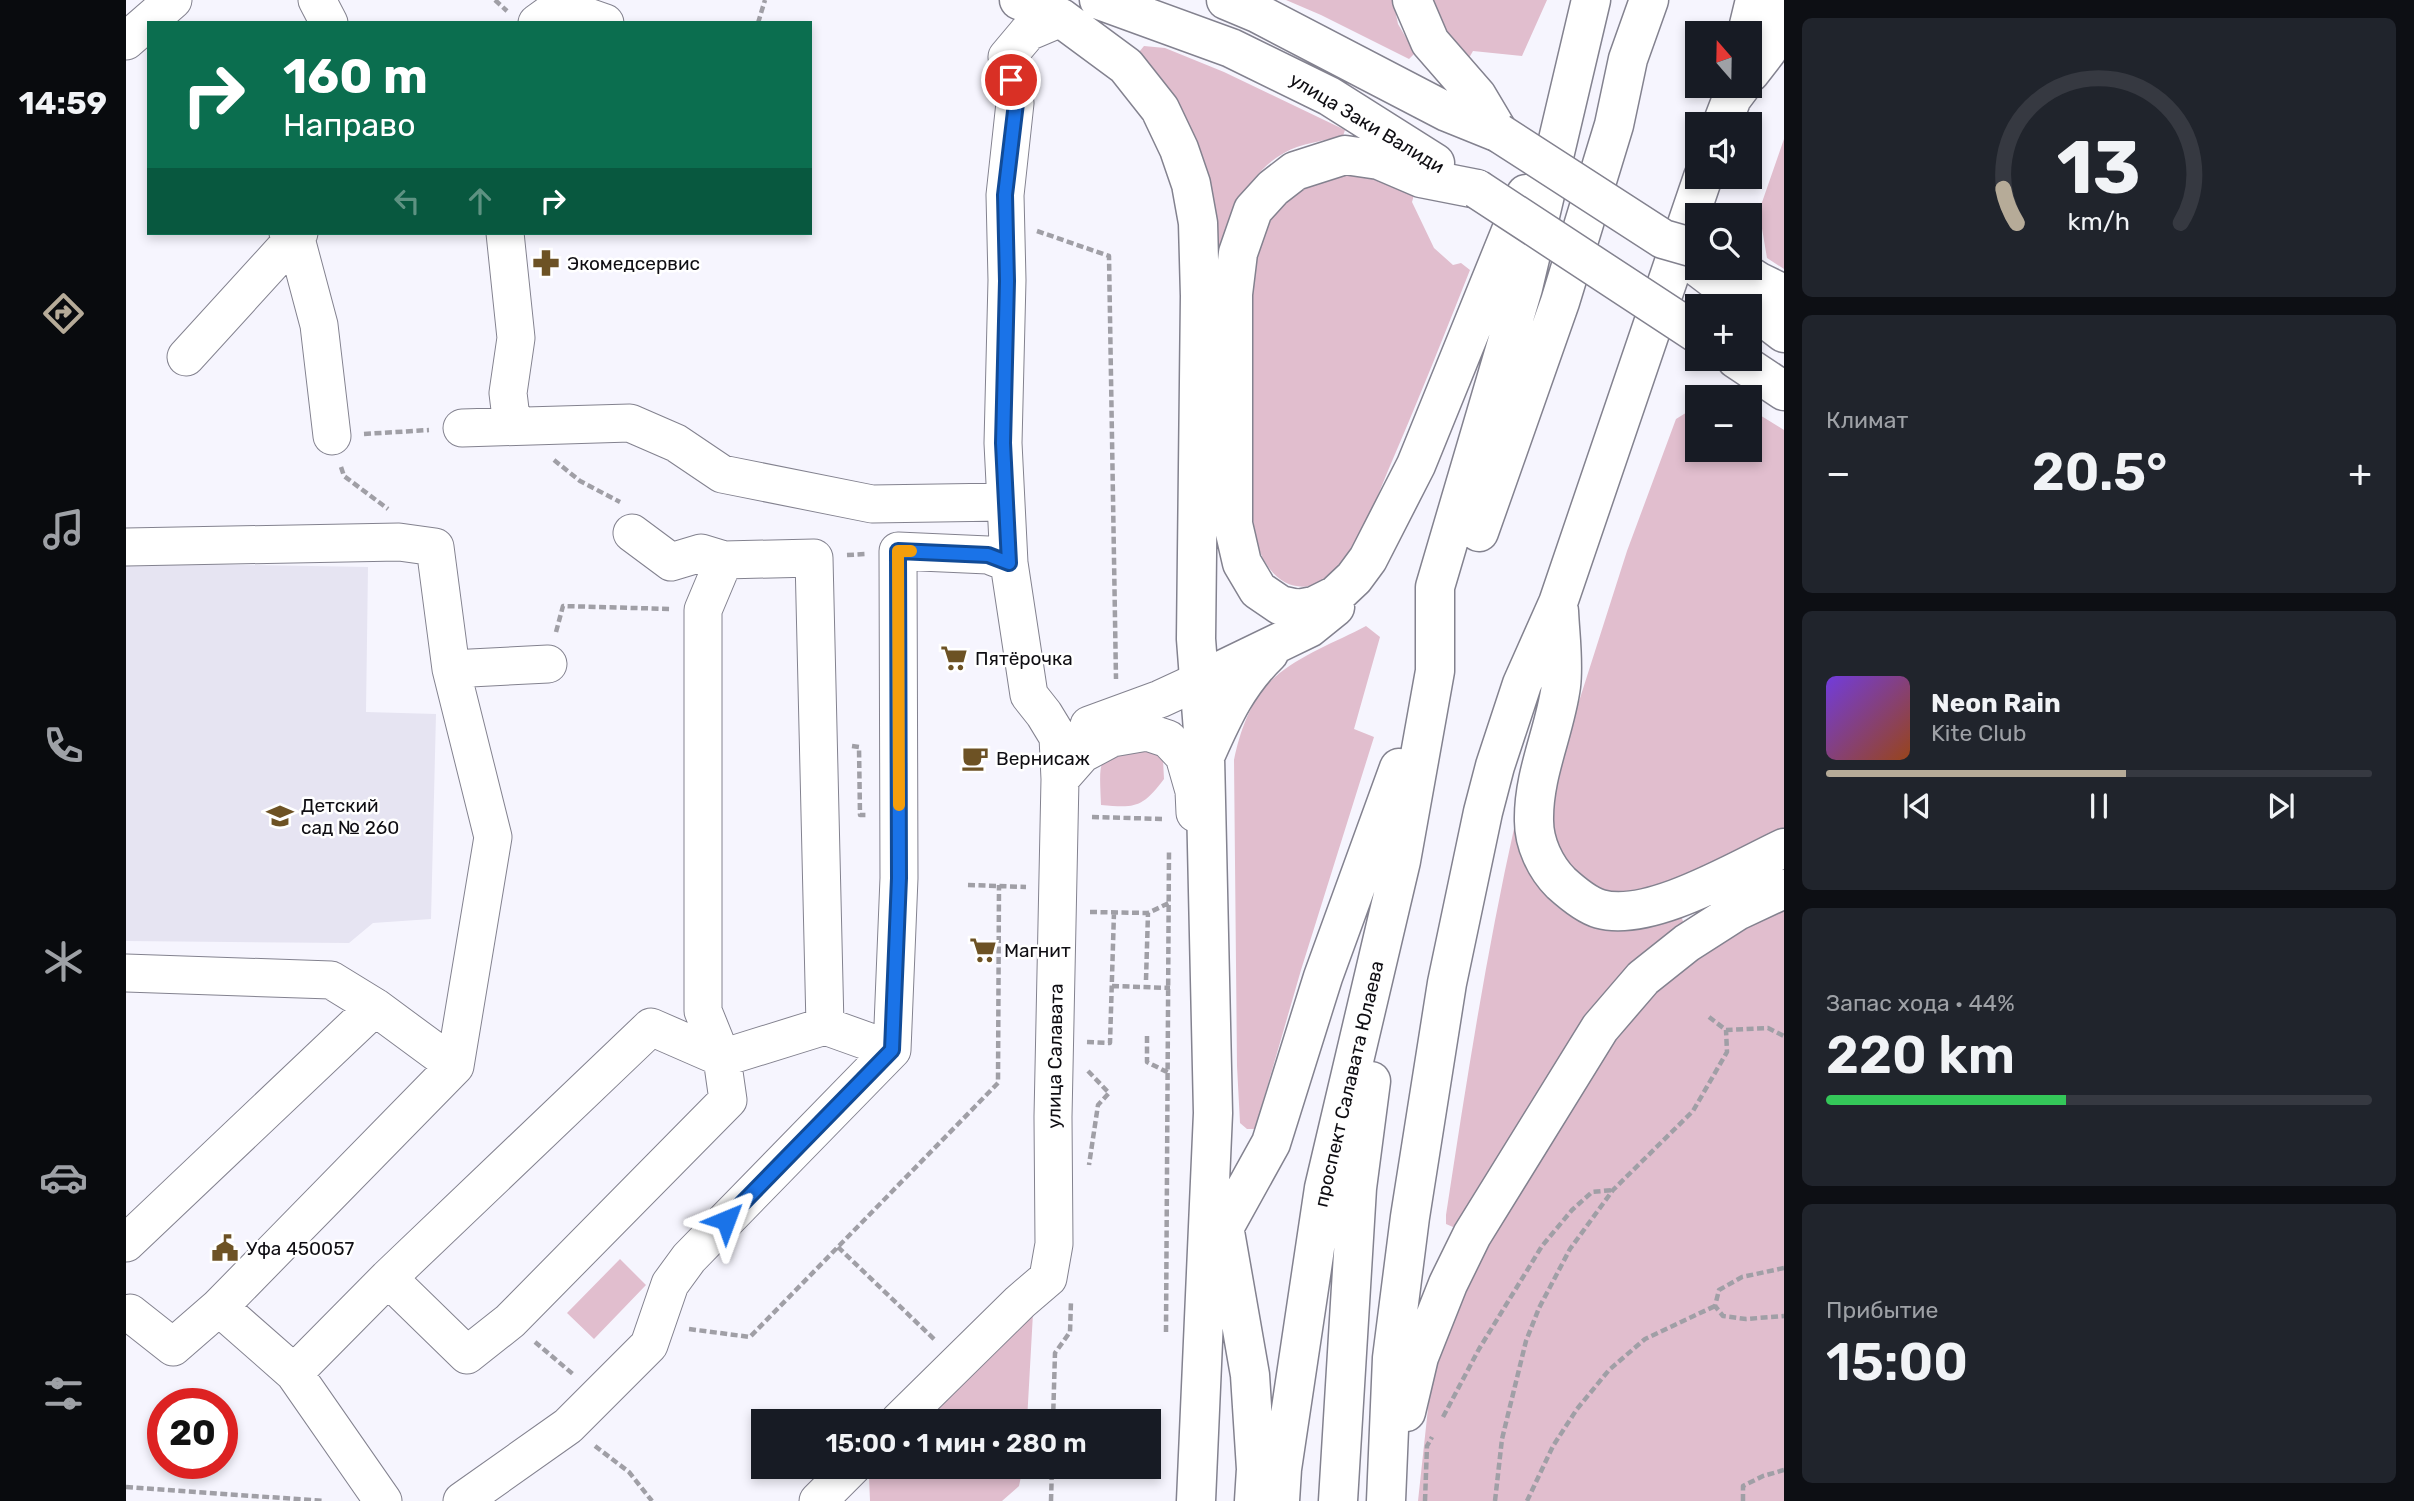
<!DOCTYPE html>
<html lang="ru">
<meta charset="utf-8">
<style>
:root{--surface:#171b24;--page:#20242c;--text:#f1f3f6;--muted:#9ea1a6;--line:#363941;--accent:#b6ab98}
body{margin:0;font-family:Rubik,sans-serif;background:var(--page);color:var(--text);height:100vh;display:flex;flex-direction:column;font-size:26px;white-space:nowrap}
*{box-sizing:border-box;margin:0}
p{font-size:23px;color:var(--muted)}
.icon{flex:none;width:38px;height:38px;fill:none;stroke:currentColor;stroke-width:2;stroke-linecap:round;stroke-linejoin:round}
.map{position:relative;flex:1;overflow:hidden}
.side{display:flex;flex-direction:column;gap:18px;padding:18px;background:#0d0f14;width:630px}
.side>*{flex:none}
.top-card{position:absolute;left:21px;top:21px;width:665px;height:214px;border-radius:0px;box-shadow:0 4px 10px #0003;background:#0b6e4f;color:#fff;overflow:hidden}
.needle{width:46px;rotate:340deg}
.fabs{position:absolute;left:1559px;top:21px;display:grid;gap:14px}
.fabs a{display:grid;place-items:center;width:77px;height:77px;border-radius:0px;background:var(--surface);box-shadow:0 4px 10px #0003;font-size:35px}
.speed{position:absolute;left:21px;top:1388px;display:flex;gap:14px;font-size:35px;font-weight:700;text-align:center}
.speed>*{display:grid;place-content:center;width:91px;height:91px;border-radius:50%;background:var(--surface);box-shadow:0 4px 10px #0003;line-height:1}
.speed .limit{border:10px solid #d22;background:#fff;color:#111}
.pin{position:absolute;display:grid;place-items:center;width:60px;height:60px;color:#fff;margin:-30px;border:4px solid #fff;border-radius:50%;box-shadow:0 2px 7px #0007}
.me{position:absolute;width:77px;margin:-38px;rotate:44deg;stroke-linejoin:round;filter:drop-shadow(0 0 5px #0008)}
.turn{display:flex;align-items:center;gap:24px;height:147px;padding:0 21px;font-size:32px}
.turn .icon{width:91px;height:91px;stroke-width:2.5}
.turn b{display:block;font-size:49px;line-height:60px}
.lanes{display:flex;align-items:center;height:66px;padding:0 21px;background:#0003;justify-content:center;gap:35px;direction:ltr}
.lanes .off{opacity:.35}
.big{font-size:52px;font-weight:600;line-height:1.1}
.side .widget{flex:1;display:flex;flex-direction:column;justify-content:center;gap:10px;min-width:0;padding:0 24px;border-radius:10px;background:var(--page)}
.side .dial{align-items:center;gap:0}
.dial svg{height:182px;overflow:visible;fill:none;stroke:var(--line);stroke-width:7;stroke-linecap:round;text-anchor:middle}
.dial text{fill:var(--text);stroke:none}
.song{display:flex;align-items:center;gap:21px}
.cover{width:84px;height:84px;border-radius:10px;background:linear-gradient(135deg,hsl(260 70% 55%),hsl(20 70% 35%))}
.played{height:7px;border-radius:4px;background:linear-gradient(90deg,var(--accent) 55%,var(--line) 55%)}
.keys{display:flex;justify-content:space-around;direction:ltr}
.heat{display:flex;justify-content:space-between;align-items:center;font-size:38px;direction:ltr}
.charge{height:10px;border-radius:5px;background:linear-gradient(90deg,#34c759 44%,var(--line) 0)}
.trip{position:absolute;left:625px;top:1409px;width:410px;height:70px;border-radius:0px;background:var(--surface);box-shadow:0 4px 10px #0003;font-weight:600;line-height:70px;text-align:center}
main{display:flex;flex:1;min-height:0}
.tabs{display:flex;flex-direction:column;width:126px;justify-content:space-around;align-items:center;background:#090b0e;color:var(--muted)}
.tabs .icon{width:49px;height:49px}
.tabs .on{color:var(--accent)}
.tabs b{font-size:32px;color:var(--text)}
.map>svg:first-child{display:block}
</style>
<main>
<nav class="tabs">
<b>14:59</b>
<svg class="icon on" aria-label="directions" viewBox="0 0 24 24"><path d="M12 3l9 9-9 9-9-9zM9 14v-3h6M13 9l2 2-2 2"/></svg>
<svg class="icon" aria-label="music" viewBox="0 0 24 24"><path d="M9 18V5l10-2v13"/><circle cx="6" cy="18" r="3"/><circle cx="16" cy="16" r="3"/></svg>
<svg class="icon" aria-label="phone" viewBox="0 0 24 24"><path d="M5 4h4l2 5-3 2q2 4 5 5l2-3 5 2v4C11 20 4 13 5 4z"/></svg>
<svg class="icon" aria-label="climate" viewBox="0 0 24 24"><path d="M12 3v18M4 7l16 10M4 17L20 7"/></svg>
<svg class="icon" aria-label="car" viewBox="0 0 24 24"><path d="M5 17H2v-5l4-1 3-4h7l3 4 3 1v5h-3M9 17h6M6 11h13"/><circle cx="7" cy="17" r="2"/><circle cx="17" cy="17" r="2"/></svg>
<svg class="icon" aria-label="filters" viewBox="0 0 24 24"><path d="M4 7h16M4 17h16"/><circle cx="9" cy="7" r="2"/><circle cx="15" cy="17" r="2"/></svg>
</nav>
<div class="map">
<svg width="1658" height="1501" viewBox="0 0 1658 1501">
<rect width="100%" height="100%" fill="#f6f5fe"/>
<path fill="#e6e4f2" d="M0 563 242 567 240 712 310 714 305 919 247 923 223 943 0 941Z"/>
<path fill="#e1bece" d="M1160 0H1267L1272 24 1289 53 1283 59 1195 15Z
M1306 0H1421L1396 56 1347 51 1343 58 1318 29Z
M1018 46 1039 48 1098 72 1219 130 1217 136C1198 141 1175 143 1158 153 1123 172 1107 213 1093 247L1082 180 1049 99 1013 52Z
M1658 139V269L1641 258 1633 211Z
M1224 173 1251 176 1288 195 1286 202 1308 248 1327 265 1335 263 1344 270C1317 338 1290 406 1261 473 1248 504 1235 542 1213 568 1184 599 1150 590 1134 552 1130 543 1129 531 1127 521L1125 296 1130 256 1143 221 1158 199 1178 185Z
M1571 406 1572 450H1624V409L1658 430V830L1586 863 1535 884 1502 894H1479L1456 881 1427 846 1425 789 1501 551 1550 419Z
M1240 626 1254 637 1228 729 1248 737 1175 970 1129 1129H1121L1114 1123 1111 1066 1108 760C1114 731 1125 698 1149 677 1174 655 1210 642 1240 626Z
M1021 742 1037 759 1038 779C1016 808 1010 808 975 805 973 754 970 755 1021 742Z
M1389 824C1392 836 1392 850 1397 861 1417 907 1458 933 1508 930 1523 929 1541 921 1555 916L1558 924 1333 1223 1327 1227 1320 1224V1215C1340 1084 1360 954 1389 824Z
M1658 906V1501H1292L1307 1362 1331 1290 1485 1036 1528 987 1570 954Z
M494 1259 520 1285 468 1339 441 1313Z
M907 1313 901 1421H794Z
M750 1467V1466L897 1467 893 1486 876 1501H744L743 1477Z"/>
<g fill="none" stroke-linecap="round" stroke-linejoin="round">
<defs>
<path id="minor" d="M191 0 203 23
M436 5 448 12 479 23
M411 23 436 5 438 0
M0 41 47 0
M162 233 169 235 193 325 206 436
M379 233 390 338 382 393 386 426
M60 357 173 233
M336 428 504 423 550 443 596 474 746 504 878 502
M506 533 545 562 575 553 598 560 688 558 699 1026
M0 547 273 542 309 547 325 669 367 837 329 1066 93 1307 47 1347 4 1313
M883 563 877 443 881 280 879 195 889 103 881 57 902 32 935 18
M325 669 422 664
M963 725 1034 699 1073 681
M934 779 956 754 986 738 1021 732 1042 739 1058 756 1068 791 1069 813
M0 973 205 980 249 1007 329 1066
M0 1243 249 1007
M262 1278 341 1355 384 1321 602 1100 596 1058 577 1011V610L598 560
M93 1307 168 1373 257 1501
M168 1373 262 1278 525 1027 596 1058 699 1026 766 1050
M336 1501 442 1426 523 1345 544 1284 563 1258 766 1050 773 878 772 551 862 555 883 563 903 695 918 714 932 737 934 779 927 1117 928 1244 922 1278 894 1302 773 1421
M692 1501 727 1466"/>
<path id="major" d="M893 0 935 18 1000 66 1034 109 1053 149 1065 184 1072 223 1074 296 1070 639 1079 757 1087 1113 1070 1501
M973 0 1105 48 1203 96 1309 163
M1100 0 1131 13 1321 112 1373 133
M1286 0 1304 42 1351 96 1373 133
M1621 33 1629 0
M1624 73 1641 51 1658 11
M1596 124 1606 98 1615 86
M1351 189 1295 178 1253 160 1219 155 1169 171 1147 188 1127 210 1112 253 1107 294V524L1116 563 1132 590 1154 605 1172 609 1188 606 1210 595 1228 578 1242 559 1290 465 1400 194
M1573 268 1623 306
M1611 268 1633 282 1658 294
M1624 307 1658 333
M1610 359 1658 391
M1353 532 1434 302 1488 125 1502 59 1523 0
M1433 611C1434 635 1438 662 1435 686 1429 731 1407 774 1408 821 1408 843 1419 867 1435 883 1446 893 1460 905 1474 909 1524 923 1613 869 1658 848
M1073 681 1183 628 1209 607
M1081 752C1098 714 1112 683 1143 653
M1098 1226 1124 1375 1130 1469 1128 1501
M1083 1255 1145 1143 1197 977 1273 768
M1280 1412 1293 1357 1322 1284 1346 1235 1474 1028 1517 978 1561 943 1611 911 1658 889
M1154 1501 1156 1469 1198 1188 1275 861 1309 671V587L1397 288 1465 0
M1212 1501 1231 1188 1245 1081
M1260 1501 1266 1358 1284 1217 1321 983 1357 812 1369 766 1396 684 1432 603 1577 177"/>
</defs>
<use href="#minor" stroke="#83828f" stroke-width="39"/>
<use href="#major" stroke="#83828f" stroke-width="41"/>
<path stroke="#a09fa6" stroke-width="4.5" stroke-dasharray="7 3.5" stroke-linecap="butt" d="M369 0 381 11
M632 23 639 0
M911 231 983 256 990 679
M238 434 303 430
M428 460 454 481 494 502
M215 467 218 476 262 509
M721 555 740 554
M430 632 437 606 545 609
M726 746 733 747 734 815H742
M966 817 1038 819
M842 885 900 887
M964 912 1022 913 1043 903
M1020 980 1022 913
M986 986 1044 988
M1583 1017 1600 1030 1642 1028 1658 1036
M1021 1036V1062L1043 1073
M961 1042 984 1043 988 912
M962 1071 983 1093 972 1105 963 1165
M712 1247 810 1341
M1658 1268 1616 1277 1593 1290 1589 1306 1597 1316 1620 1319 1658 1316
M563 1329 624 1337 872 1083 873 885
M1040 1332 1043 850
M409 1342 448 1375
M1317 1417 1353 1349 1416 1246 1446 1210 1466 1192 1487 1190
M927 1421 929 1353 944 1332 945 1301
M469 1446 503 1472 526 1501
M0 1487 198 1501
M925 1501 926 1466
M1299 1501 1301 1446 1306 1437
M1369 1501 1376 1439 1400 1341 1413 1308 1444 1249 1487 1190 1567 1111 1601 1052 1600 1030
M1401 1501 1427 1446 1451 1409 1483 1370 1519 1339 1589 1306
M1617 1501V1486L1637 1476 1658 1470"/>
<use href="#minor" stroke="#fff" stroke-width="37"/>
<use href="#major" stroke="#fff" stroke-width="38"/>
<defs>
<path id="major-bridge" d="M1373 133 1537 239 1572 249
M1351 189 1572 334"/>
</defs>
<use href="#major-bridge" stroke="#83828f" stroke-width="41" stroke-linecap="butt"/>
<use href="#major-bridge" stroke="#fff" stroke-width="38"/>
</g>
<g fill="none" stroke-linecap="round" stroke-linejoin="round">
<defs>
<path id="route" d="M600 1220 766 1050 773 878 772 551 862 555 883 563 877 443 881 281 879 195 890 103 885 80"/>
</defs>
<use href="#route" stroke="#114b97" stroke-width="18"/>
<use href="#route" stroke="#1a73e8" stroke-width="12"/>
<path stroke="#f59e0b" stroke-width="12" d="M773 805 772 551H785"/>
</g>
<defs>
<symbol id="pharmacy-bare" viewBox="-9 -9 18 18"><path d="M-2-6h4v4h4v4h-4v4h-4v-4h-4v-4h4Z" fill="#6d5224" stroke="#fff" stroke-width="2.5" paint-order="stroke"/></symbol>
<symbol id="supermarket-bare" viewBox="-9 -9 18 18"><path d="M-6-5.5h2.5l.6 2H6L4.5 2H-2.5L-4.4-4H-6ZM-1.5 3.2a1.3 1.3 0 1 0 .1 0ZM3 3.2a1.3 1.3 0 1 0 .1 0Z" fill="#6d5224" stroke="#fff" stroke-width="2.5" paint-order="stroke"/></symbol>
<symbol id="cafe-bare" viewBox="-9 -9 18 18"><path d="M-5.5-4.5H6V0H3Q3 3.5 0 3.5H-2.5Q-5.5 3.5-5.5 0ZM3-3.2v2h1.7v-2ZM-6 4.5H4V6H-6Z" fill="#6d5224" stroke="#fff" stroke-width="2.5" paint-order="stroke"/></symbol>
<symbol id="school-bare" viewBox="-9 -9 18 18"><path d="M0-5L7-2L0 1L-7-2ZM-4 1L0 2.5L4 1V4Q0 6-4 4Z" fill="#6d5224" stroke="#fff" stroke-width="2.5" paint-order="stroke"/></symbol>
<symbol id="civic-bare" viewBox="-9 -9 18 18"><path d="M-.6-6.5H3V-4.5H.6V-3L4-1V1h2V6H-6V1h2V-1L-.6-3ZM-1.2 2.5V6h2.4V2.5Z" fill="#6d5224" stroke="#fff" stroke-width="2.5" paint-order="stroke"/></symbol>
</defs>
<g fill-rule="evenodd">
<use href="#pharmacy-bare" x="401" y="244" width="38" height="38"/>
<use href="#supermarket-bare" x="809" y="639" width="38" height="38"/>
<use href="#cafe-bare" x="830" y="739" width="38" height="38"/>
<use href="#school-bare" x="135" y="797" width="38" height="38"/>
<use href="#supermarket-bare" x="838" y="931" width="38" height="38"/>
<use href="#civic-bare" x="80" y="1229" width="38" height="38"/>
</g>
<g text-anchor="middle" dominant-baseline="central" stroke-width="5" stroke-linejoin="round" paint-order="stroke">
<g font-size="19" fill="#0f0e13" stroke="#fff">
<text transform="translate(1241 123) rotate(31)">улица Заки Валиди</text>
<text transform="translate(929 1056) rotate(-89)">улица Салавата</text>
<text transform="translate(1223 1084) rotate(-77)">проспект Салавата Юлаева</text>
</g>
<g font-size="19" fill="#0f0e13" stroke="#fff" text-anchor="start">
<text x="441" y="263">Экомедсервис</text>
<text x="849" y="658">Пятёрочка</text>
<text x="870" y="758">Вернисаж</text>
<text x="175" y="805">Детский<tspan x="175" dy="22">сад № 260</tspan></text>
<text x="878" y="950">Магнит</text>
<text x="120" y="1248">Уфа 450057</text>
</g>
</g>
</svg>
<div class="fabs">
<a><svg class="needle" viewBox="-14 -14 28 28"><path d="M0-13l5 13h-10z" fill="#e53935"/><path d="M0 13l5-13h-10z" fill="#9ea1a6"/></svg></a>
<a><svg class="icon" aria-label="sound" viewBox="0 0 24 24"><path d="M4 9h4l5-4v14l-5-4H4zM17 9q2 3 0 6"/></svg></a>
<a><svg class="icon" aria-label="search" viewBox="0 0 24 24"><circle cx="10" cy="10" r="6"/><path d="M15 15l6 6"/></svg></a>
<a>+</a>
<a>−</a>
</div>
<div class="speed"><div class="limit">20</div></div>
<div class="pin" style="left:885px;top:80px;background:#d93025"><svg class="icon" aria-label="arrive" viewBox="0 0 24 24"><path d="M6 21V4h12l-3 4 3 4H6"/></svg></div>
<svg class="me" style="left:600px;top:1220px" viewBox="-20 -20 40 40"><path d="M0-17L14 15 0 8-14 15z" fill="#1a73e8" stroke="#fff" stroke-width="4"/></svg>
<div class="trip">15:00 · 1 мин · 280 m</div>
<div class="top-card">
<div class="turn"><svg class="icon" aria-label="right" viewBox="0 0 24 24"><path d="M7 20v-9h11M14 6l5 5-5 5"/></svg><div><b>160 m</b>Направо</div></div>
<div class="lanes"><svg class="icon off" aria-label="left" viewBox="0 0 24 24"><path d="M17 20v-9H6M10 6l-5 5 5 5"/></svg><svg class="icon off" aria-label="ahead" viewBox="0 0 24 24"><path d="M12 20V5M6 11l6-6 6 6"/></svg><svg class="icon" aria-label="right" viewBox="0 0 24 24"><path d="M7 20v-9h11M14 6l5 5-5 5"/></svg></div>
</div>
</div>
<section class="side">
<div class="widget dial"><svg viewBox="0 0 100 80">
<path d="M14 69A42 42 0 1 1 86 69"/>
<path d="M14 69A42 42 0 0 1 8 54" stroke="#b6ab98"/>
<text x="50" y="56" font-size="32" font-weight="700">13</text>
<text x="50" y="72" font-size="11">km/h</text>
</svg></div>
<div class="widget"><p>Климат</p>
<div class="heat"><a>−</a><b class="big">20.5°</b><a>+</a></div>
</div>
<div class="widget">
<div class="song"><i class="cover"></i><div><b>Neon Rain</b><p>Kite Club</p></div></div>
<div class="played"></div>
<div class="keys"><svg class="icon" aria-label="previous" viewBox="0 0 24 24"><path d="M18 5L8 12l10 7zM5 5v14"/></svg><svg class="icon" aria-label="pause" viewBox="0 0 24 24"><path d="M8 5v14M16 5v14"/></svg><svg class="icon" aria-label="next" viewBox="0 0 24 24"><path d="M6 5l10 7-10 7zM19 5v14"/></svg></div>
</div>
<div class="widget"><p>Запас хода · 44%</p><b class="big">220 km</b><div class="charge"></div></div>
<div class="widget"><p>Прибытие</p><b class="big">15:00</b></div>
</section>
</main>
